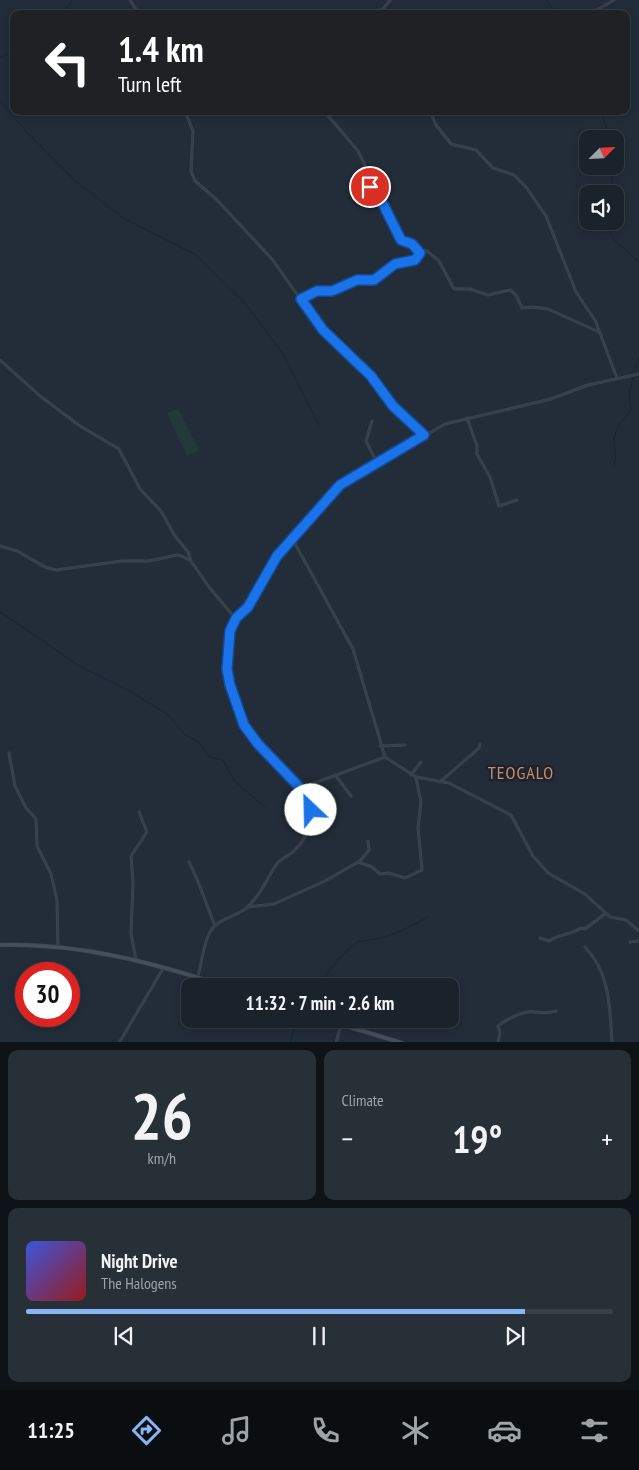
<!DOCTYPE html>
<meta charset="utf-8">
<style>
:root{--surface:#1a222b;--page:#272f37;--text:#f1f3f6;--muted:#9fa4a9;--line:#383f47;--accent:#87b6f5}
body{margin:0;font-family:"PT Sans Narrow",sans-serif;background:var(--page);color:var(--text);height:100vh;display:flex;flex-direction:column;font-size:19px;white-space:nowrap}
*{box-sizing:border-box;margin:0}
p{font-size:16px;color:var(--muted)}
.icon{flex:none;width:28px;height:28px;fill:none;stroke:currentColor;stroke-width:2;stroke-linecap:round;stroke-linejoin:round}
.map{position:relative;height:1042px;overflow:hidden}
.side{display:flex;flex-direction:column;gap:8px;padding:8px;background:#0e1318;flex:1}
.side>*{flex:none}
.banner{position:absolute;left:10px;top:10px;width:620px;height:105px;border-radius:10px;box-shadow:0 2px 8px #0003,0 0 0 1px var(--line);background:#202124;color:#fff;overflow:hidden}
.needle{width:32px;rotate:66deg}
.tools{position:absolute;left:579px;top:130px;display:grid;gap:10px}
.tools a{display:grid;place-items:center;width:45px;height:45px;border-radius:10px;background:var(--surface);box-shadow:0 2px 8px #0003,0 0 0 1px var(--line);font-size:25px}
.speed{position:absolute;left:15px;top:962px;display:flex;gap:10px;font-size:25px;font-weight:700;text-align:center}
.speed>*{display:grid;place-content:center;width:65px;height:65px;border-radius:50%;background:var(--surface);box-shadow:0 2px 8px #0003,0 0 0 1px var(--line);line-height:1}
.speed .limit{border:8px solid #d22;background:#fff;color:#111}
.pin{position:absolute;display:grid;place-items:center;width:42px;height:42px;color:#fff;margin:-21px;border:2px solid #fff;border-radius:50%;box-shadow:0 1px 5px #0007}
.me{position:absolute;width:55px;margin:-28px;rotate:336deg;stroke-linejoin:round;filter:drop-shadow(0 0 4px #0008)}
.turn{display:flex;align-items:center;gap:18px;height:105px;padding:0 25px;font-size:22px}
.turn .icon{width:65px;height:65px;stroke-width:2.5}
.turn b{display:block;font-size:35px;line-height:42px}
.big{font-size:38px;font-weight:700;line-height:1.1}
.side .tile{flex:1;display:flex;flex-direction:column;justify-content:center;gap:8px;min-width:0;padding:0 18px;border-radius:10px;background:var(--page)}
.side .dial{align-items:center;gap:0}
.dial b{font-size:65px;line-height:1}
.song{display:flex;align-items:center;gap:15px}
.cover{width:60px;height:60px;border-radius:8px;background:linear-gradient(135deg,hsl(230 70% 55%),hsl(0 70% 35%))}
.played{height:5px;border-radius:2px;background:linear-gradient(90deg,var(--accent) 85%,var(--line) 85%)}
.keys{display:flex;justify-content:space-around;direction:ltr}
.heat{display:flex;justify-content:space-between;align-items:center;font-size:28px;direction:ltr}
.side .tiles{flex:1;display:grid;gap:8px;grid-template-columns:1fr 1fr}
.tile:last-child{grid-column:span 2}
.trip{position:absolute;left:181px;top:978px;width:278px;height:50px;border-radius:10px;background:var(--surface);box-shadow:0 2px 8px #0003,0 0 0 1px var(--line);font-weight:700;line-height:50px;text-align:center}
.menu{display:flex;height:80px;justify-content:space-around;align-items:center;background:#0a0e11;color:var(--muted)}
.menu .icon{width:35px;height:35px}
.menu .selected{color:var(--accent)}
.menu b{font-size:22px;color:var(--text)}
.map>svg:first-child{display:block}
</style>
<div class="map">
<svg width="639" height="1043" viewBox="0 0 639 1043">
<rect width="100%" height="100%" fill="#222d39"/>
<path fill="#24393a" d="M178 409 199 450 187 456 167 413Z"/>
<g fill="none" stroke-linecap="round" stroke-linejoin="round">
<path stroke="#162537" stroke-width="1" d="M547 0 556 14
M60 14 73 0
M0 58 14 51
M0 101 23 128 75 181 125 219 196 255 244 302 283 354 319 425
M601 111 610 139
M612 166V194
M609 221 612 238 639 262
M633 374 639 358
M614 466C618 451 613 449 614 438 616 426 625 419 631 410L629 395 633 377
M0 612 81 667 128 690 167 714 185 735 199 742 209 757 223 760 235 782 265 807
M318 986 339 958 357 942 381 938 401 931 428 917
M290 1043 297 1019"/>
<defs>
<path id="minor" d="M130 0 139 14
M595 11 614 0
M374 14 384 8 390 0
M185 111 193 131 191 171 195 181 216 199 272 259 323 331 371 376 393 407 424 435
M324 111 358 151 364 163 370 187 383 204 401 240 409 242 420 251
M430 111 436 125 451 144 476 150 493 168 514 175 526 187 546 216 576 292 595 320 617 378
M302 299 308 294 332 291 357 280H374L395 264 415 260 420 252 426 250 439 261 454 289H470L488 295 510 290 516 295 522 308 533 307 548 309 599 332
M0 360 40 396 80 426 119 449 140 489 161 511 175 536 188 552 191 561
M467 418 477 446V454L490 477 499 506 517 500
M372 421 366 441 377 463
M293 540 353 649 385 757 416 777 449 783 511 815 533 856 548 873 585 894 610 917 626 920 639 931
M0 546 17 551 45 567 56 570 122 561H149L177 555 182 556 191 561 209 587 235 618
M380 746 405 745
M9 753 15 786 26 808 36 819 37 846 51 874 57 900 58 947
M411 775 421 762
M336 776 351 796
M440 782 479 748 480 744
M301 788 385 757
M189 862 197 879 215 926
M358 862 372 867 380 874 389 873 405 878 422 870 418 828 421 802 416 778
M247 907 274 904 325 881 360 861 369 850 368 841
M540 938 549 941C561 933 568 936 581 928L585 929 606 913
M630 942 639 941
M585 947C610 973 610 1008 612 1043
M136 960 131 933 133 882 131 856 147 832 139 812
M198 976C202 963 203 944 210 932 218 919 234 917 245 909 260 897 266 880 276 865 281 858 289 856 294 851 309 837 316 813 306 794L250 734 238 710 227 669V651L230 631 235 618 249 607 277 556 341 485 445 424 551 399 588 385 639 374
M119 1043 164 967
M336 1043 341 1025
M498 1043 500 1032 498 1026C505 1020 519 1013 528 1012 537 1011 543 1015 556 1011"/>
<path id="secondary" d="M0 945C77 943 152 962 224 986
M323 1019 402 1043"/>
</defs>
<use href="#minor" stroke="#3f4853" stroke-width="3"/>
<use href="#secondary" stroke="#3f4853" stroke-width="4.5"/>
<use href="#minor" stroke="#363f4a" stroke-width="2"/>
<use href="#secondary" stroke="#444e5d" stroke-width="3"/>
</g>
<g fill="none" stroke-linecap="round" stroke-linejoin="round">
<defs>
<path id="route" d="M311 810 306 794 258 744 244 725 230 685 227 669 230 631 236 618 248 607 277 556 340 485 424 435 393 406 371 376 323 330 301 299 317 291H332L357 280H374L395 264 415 260 420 253 412 244 401 240 383 204 370 187"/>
</defs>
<use href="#route" stroke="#114b97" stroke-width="12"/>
<use href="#route" stroke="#1a73e8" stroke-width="9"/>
</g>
<g text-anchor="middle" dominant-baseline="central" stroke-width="5" stroke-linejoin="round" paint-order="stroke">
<g font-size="18" letter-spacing="1" fill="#d18c61" stroke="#1b242e">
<text x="521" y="772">TEOGALO</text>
</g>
</g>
</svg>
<div class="tools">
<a><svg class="needle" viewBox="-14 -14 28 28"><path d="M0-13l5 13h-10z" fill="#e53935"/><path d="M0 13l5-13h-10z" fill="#9fa4a9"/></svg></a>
<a><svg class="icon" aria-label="sound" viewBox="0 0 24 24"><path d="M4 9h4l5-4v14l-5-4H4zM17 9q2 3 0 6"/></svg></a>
</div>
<div class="speed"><div class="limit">30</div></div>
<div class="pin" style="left:370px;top:187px;background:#d93025"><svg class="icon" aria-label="arrive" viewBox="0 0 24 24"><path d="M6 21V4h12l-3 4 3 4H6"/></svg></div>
<svg class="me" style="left:311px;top:810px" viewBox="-20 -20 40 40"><circle r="19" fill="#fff"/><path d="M0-13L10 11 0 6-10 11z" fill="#1a73e8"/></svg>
<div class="trip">11:32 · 7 min · 2.6 km</div>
<div class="banner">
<div class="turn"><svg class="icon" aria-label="left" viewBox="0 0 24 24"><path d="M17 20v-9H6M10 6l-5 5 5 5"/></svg><div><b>1.4 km</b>Turn left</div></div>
</div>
</div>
<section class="side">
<div class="tiles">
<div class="tile dial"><b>26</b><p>km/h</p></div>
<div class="tile"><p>Climate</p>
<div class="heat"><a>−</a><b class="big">19°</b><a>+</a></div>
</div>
<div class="tile">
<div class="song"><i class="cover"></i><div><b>Night Drive</b><p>The Halogens</p></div></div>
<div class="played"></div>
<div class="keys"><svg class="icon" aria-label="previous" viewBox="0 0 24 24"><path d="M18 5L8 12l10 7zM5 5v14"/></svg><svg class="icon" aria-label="pause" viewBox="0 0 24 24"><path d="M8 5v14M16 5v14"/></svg><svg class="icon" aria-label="next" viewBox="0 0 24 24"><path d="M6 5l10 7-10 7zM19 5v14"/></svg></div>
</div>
</div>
</section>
<nav class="menu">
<b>11:25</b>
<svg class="icon selected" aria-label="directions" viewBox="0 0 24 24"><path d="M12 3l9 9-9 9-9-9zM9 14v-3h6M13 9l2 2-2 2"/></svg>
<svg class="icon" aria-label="music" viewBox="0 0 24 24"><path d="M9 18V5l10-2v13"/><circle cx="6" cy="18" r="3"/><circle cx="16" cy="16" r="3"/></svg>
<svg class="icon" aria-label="phone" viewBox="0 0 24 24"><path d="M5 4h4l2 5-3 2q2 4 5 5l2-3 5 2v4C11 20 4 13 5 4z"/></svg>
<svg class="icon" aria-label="climate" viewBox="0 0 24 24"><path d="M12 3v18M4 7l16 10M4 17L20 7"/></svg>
<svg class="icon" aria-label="car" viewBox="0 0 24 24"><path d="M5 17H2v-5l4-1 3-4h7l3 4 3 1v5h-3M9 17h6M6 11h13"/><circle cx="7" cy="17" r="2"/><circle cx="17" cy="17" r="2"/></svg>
<svg class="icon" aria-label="filters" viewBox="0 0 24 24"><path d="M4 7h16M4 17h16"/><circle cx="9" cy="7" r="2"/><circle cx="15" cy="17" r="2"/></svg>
</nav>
